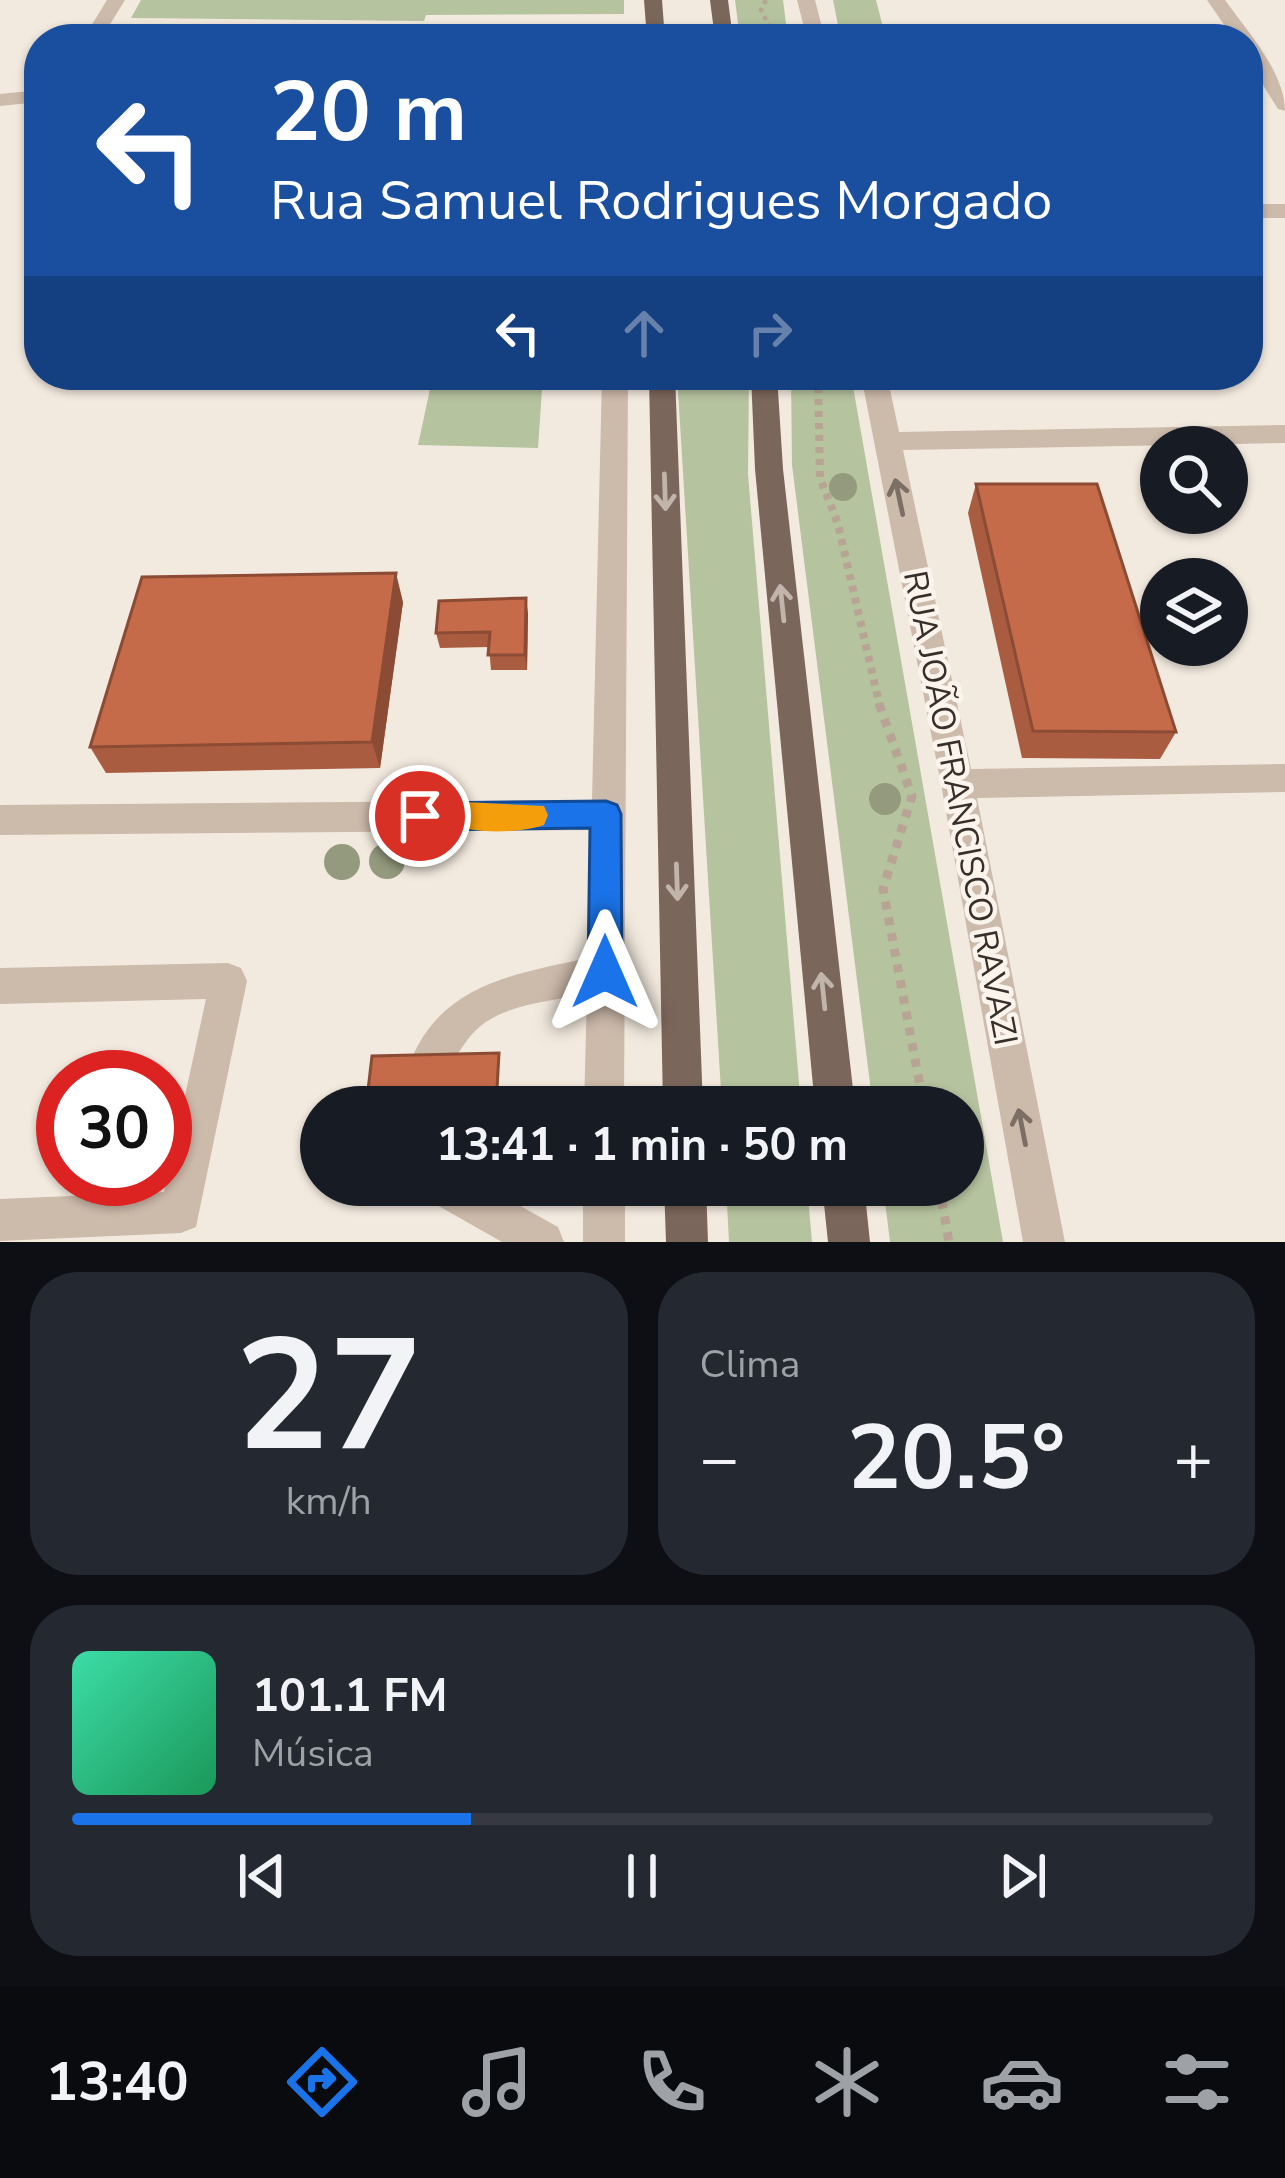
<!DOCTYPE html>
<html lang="pt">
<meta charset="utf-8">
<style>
:root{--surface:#171b24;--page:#242831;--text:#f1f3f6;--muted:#9ea1a6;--line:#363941;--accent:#1a73e8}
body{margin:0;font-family:"Nunito Sans",sans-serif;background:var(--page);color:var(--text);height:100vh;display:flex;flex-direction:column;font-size:45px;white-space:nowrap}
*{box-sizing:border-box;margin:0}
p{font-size:39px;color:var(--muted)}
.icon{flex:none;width:66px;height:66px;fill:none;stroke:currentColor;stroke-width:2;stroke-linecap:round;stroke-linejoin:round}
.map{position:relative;height:1242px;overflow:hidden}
.side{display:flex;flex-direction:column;gap:30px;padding:30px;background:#0d0f14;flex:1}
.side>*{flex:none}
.banner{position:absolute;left:24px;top:24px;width:1239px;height:366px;border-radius:48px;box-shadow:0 3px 9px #0004;background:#1a4fa0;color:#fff;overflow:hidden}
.controls{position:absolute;left:1140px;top:426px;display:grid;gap:24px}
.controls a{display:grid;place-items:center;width:108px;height:108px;border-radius:50%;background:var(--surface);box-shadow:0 3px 9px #0004;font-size:60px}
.speed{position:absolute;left:36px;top:1050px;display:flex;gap:24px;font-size:60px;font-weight:700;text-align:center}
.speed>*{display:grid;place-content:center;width:156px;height:156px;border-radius:50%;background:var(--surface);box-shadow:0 3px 9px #0004;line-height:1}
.speed .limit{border:18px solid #d22;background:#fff;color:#111}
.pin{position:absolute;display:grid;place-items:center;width:102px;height:102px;color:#fff;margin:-51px;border:6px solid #fff;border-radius:50%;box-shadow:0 3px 12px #0007}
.me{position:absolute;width:132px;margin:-66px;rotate:0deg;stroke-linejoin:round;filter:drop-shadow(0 0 9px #0008)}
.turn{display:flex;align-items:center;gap:42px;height:252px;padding:0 48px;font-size:54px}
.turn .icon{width:156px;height:156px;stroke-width:2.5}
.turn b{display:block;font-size:84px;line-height:102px}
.lanes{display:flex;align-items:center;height:114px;padding:0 48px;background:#0003;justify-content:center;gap:60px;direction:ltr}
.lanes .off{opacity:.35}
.big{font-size:90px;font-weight:700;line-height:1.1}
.side .widget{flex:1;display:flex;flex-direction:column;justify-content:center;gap:18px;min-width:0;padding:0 42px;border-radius:48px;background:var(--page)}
.side .dial{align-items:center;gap:0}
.dial b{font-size:156px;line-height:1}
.song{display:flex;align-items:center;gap:36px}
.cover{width:144px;height:144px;border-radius:18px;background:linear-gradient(135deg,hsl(160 70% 55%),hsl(150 70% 35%))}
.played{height:12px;border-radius:6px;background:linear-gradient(90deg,var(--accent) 35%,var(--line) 35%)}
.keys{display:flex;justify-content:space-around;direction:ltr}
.heat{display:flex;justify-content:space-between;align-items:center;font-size:66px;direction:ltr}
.side .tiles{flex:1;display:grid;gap:30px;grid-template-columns:1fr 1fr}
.widget:last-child{grid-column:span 2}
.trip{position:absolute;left:300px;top:1086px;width:684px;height:120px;border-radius:60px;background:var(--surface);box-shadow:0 3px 9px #0004;font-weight:700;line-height:120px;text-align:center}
.tab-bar{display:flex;height:192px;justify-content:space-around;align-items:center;background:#090b0e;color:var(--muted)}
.tab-bar .icon{width:84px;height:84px}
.tab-bar .current{color:var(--accent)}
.tab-bar b{font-size:54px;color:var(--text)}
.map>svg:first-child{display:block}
</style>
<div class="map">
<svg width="1285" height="1242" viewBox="0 0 1285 1242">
<rect width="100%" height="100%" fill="#f3eadf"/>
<path fill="#b6c39f" d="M141 0H624V14L426 15 424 21 131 18Z
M735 0H783L788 39H740Z
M833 0H876L886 39 844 33 839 30Z
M433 375H543L538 448 418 445Z
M677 375H749L748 474 801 1107H722Z
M791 375H851L1003 1242H890L883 1185H963V1107H873L792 465Z
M726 1185H807L812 1242H729Z"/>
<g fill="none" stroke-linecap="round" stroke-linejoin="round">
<path stroke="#b8a495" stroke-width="4.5" stroke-dasharray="4.5 4.5" stroke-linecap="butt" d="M766 0 761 10 776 39"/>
<path stroke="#b8a495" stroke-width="8" stroke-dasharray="6 6" stroke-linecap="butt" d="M818 375 820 478 838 524 880 707"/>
<path stroke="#b8a495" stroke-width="9" stroke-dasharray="8 8" stroke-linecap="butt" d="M879 704 912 796 883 889 924 1107
M939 1185 949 1242"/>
<path fill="#ccbaab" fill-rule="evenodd" d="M107 0H125L101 39H83Z
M797 0H815L825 39H807Z
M1207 0H1225C1247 31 1285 72 1285 111L1278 109 1248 61V39H1234Z
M39 90V102L0 106V94Z
M1248 204H1285V218H1248Z
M602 375H628L624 1107H584L587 994C552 1001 503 1004 476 1030 459 1047 453 1070 430 1079L416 1074 411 1060C443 983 516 974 588 958L591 830 0 835V805L592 800Z
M861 375H887L899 432 1285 425V443L903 450 971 769 1285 764V792L977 798 1065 1242H1023L941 784Z
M228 963 241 968 247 981 196 1227 181 1233 0 1241V1199L164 1192 206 999 0 1004V968Z
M422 1185H483L558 1227 564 1242H502L428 1200Z
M583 1185H625V1242H583Z"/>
<path fill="#7b665b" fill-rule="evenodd" d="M644 0H662L665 39H647Z
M710 0H728L733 39H715Z
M649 375H675L703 1107H663Z
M751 375H777L783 469 855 1107H815L755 469Z
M664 1185H706L708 1242H666Z
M822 1185H864L870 1242H828Z"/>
</g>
<g fill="#949a7d">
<circle cx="843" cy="487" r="14"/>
<circle cx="885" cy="799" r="16"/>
<circle cx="387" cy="861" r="18"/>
<circle cx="342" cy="862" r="18"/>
</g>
<path fill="#aa5c40" d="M976 484 1176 732 1160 759 1022 758 968 513Z
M403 602 380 768 106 773 90 747Z
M528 613 527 670H491L489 647 440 648 436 633Z"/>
<path fill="#8b4b34" d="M396 573 403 602 380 768 372 742Z
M526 598 528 613 527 670 525 655Z"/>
<path fill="#c66b4a" stroke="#8b4b34" stroke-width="3" d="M503 29H586V39H502Z
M976 484H1097L1176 732 1033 731Z
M396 573 372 742 90 747 142 577Z
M526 598 525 655H488L490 632 436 633 439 601Z
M499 1053 496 1107H366L372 1056Z"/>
<defs><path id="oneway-shaft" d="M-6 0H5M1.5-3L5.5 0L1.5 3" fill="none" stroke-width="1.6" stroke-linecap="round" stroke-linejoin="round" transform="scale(3)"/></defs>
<g stroke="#c1b4ab">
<use href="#oneway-shaft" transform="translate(665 492) rotate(88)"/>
<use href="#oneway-shaft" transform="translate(782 603) rotate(-96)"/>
<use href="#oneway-shaft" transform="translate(677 882) rotate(88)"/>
<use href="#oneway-shaft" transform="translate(823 991) rotate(-96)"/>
</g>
<g stroke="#7b6e64">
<use href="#oneway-shaft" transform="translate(899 497) rotate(-102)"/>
<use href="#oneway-shaft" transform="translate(1022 1127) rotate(-101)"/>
</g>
<path fill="#1a73e8" stroke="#114b97" stroke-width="3" d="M606 801 617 805 621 814 622 972 617 983 605 988 593 983 588 972 590 828 420 830 409 826 404 816 409 807 420 803Z"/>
<path fill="#f59e0b" d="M464 802 544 806 548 815 544 825C520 833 477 834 453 825L449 816 453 806Z"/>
<g text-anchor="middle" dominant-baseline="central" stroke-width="9" stroke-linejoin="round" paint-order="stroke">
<g font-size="33" fill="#392f2a" stroke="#faf4ec">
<text transform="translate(960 808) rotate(79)">RUA JOÃO FRANCISCO RAVAZI</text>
</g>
</g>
</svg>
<div class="controls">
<a><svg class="icon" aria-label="search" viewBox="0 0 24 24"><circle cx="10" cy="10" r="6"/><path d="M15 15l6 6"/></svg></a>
<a><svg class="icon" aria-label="layers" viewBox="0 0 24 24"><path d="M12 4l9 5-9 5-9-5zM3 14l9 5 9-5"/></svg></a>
</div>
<div class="speed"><div class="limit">30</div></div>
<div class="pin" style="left:420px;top:816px;background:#d93025"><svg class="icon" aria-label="arrive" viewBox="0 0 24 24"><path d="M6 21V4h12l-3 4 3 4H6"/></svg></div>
<svg class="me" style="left:605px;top:972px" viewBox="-20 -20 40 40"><path d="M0-17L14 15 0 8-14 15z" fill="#1a73e8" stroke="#fff" stroke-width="4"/></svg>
<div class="trip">13:41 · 1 min · 50 m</div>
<div class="banner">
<div class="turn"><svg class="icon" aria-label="left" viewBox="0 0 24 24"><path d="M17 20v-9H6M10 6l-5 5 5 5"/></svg><div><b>20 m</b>Rua Samuel Rodrigues Morgado</div></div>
<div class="lanes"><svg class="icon" aria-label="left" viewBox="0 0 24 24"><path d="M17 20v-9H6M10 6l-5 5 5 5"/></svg><svg class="icon off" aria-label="ahead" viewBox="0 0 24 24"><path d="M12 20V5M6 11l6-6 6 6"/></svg><svg class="icon off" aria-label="right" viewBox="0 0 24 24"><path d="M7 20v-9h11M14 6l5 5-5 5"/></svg></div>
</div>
</div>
<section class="side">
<div class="tiles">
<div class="widget dial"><b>27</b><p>km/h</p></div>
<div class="widget"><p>Clima</p>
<div class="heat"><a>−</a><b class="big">20.5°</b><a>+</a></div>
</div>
<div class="widget">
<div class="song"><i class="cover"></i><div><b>101.1 FM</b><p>Música</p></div></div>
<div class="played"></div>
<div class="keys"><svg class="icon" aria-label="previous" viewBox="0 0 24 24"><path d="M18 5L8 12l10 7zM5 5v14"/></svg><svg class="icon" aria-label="pause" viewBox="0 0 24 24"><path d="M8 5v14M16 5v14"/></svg><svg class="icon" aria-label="next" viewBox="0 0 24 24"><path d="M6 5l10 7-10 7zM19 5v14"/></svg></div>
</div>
</div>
</section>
<nav class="tab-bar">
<b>13:40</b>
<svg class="icon current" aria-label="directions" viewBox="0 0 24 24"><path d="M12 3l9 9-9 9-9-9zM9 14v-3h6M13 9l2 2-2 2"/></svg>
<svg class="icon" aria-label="music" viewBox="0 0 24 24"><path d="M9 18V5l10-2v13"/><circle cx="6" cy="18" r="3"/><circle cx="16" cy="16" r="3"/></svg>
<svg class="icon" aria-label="phone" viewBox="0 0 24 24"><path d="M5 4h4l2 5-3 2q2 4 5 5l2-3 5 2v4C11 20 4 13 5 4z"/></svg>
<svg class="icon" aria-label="climate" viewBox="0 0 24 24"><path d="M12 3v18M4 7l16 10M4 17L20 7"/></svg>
<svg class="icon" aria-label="car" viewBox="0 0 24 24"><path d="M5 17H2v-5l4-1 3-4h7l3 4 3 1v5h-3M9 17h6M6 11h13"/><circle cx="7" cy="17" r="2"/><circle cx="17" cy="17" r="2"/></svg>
<svg class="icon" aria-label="filters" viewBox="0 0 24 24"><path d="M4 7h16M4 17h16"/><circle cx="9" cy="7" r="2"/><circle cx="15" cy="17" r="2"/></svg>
</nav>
